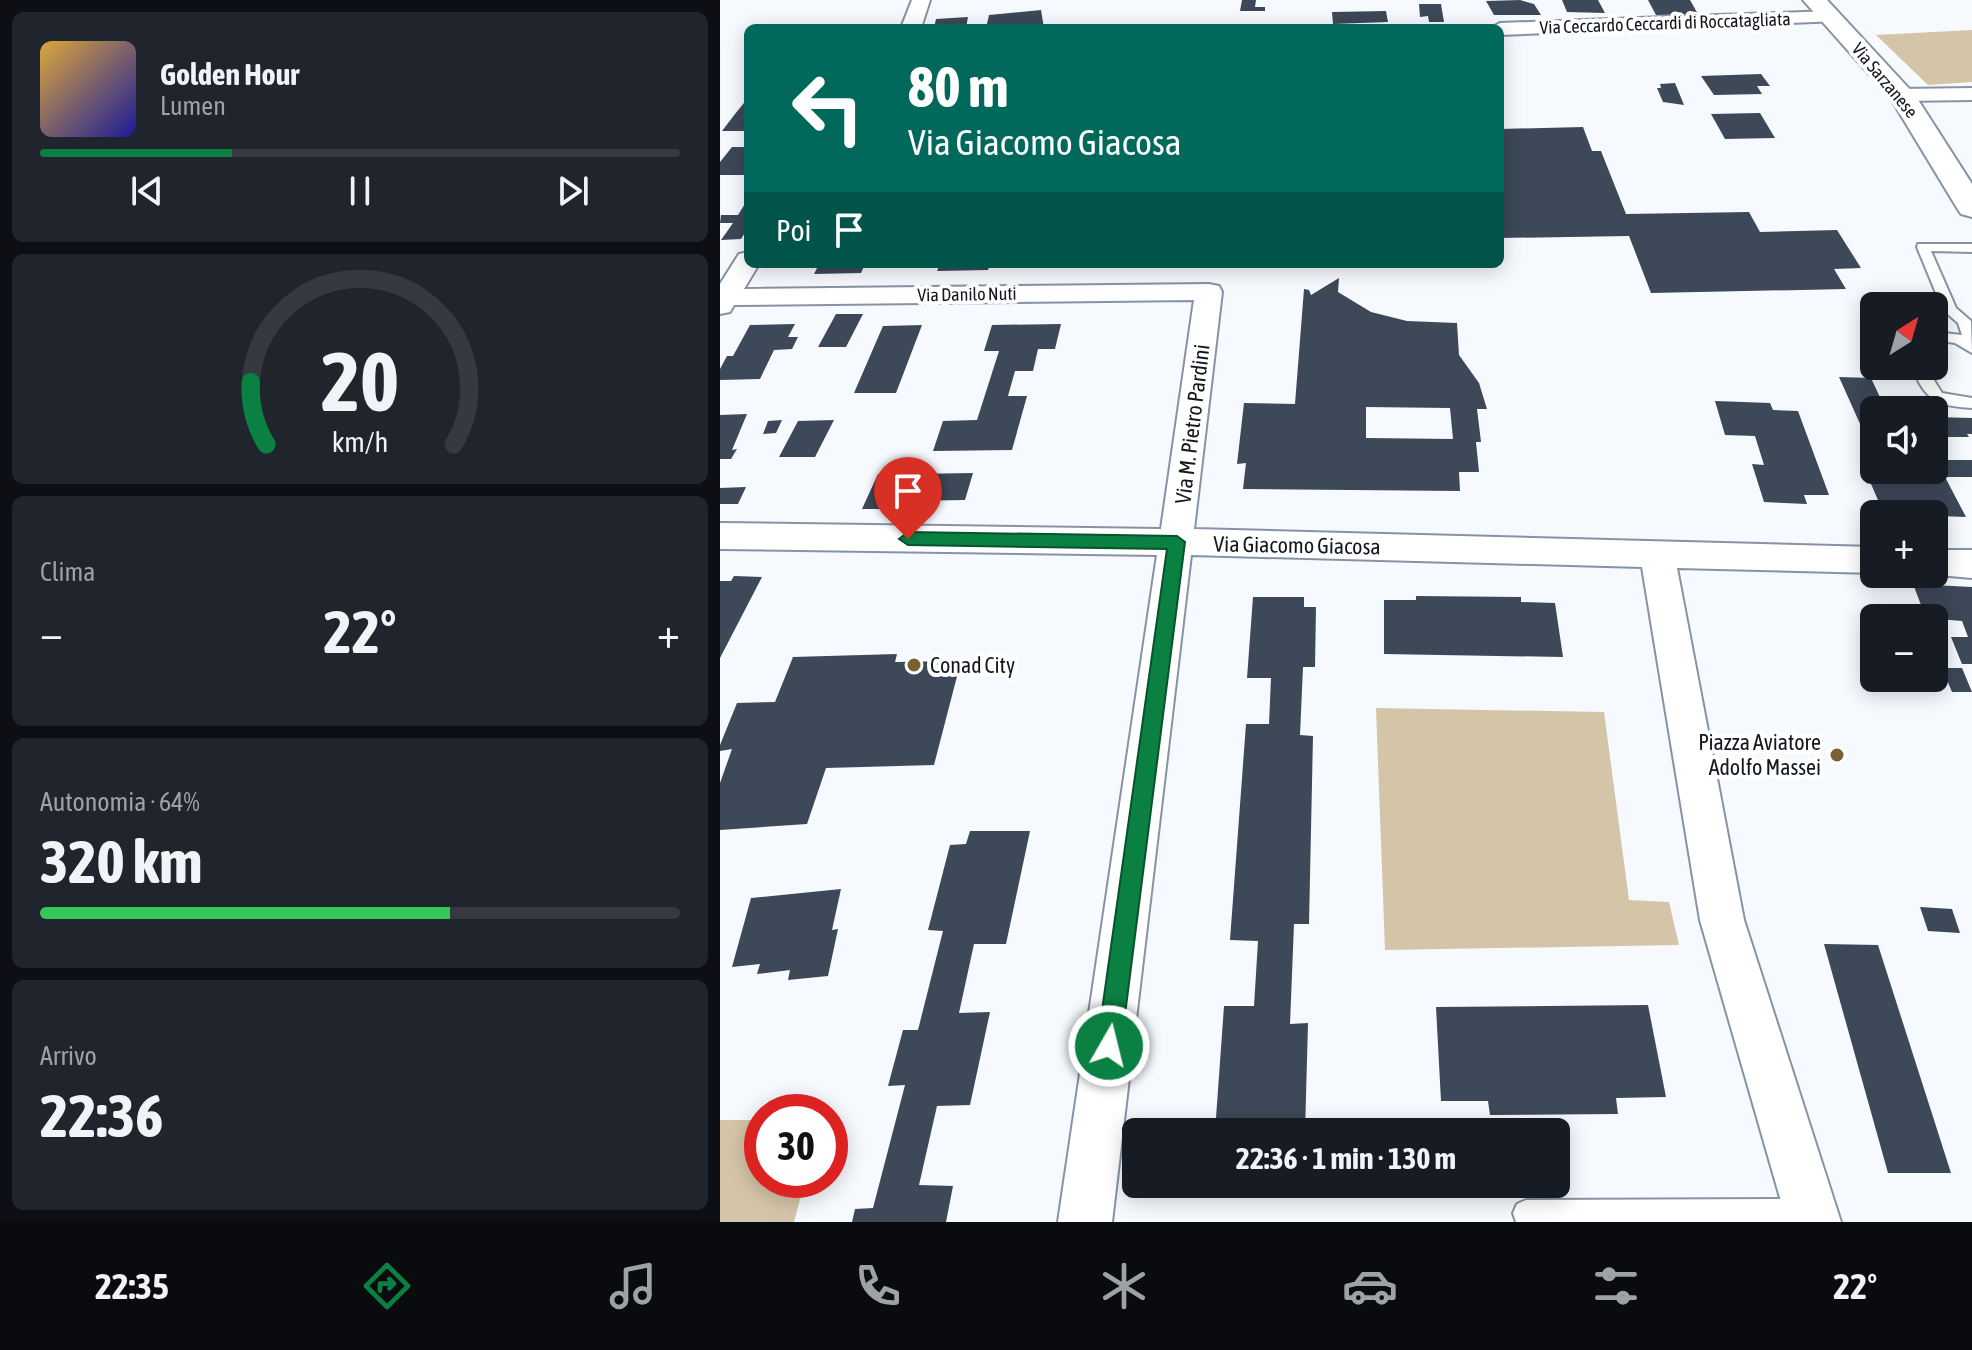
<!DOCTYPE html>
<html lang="it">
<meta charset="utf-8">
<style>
:root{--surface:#171b24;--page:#20242c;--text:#f1f3f6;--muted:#9ea1a6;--line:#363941;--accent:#0b8043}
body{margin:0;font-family:"Asap Condensed",sans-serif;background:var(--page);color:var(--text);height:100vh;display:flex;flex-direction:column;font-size:30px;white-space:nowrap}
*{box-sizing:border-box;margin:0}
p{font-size:26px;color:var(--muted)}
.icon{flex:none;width:44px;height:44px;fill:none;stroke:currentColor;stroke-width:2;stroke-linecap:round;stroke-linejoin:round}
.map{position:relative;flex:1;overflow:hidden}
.side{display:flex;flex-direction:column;gap:12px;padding:12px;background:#0d0f14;width:720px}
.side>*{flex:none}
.top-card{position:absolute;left:24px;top:24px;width:760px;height:244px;border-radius:12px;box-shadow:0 4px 20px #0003;background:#00695c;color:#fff;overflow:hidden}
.needle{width:52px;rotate:37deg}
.fabs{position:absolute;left:1140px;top:292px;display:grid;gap:16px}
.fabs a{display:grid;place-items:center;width:88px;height:88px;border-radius:12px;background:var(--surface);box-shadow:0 4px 20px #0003;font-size:40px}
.speed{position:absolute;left:24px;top:1094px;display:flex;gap:16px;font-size:40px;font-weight:700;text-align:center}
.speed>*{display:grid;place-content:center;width:104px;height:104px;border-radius:50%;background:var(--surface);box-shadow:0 4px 20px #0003;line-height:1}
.speed .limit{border:12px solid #d22;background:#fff;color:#111}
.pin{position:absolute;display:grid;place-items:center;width:68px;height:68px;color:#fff;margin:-82px -34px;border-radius:50% 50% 50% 0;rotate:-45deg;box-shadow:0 0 8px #0007}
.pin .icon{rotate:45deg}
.me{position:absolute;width:88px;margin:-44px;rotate:8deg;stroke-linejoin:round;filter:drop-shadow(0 0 6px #0008)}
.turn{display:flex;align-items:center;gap:28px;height:168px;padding:0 32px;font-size:36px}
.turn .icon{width:104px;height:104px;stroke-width:2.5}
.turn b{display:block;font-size:56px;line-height:68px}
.then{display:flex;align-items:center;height:76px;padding:0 32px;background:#0003;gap:16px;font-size:30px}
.big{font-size:60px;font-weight:700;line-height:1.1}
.side .tile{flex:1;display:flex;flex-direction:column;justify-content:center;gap:12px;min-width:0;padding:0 28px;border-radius:12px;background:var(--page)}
.side .dial{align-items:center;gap:0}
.dial svg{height:208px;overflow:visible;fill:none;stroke:var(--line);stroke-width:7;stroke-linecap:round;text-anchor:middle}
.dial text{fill:var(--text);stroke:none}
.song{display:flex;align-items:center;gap:24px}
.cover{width:96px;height:96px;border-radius:12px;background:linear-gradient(135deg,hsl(40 70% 55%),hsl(240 70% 35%))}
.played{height:8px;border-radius:4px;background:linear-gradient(90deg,var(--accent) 30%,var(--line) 30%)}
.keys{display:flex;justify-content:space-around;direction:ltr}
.heat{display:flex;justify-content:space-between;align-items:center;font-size:44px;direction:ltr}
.charge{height:12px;border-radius:6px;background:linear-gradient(90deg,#34c759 64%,var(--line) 0)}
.trip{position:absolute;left:402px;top:1118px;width:448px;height:80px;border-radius:12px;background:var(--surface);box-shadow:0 4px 20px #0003;font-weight:700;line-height:80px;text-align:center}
.tabs{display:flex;height:128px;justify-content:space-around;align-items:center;background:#090b0e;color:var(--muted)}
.tabs .icon{width:56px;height:56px}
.tabs .active{color:var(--accent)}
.tabs b{font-size:36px;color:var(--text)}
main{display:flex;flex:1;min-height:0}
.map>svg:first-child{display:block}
</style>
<main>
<section class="side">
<div class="tile">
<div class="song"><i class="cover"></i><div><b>Golden Hour</b><p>Lumen</p></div></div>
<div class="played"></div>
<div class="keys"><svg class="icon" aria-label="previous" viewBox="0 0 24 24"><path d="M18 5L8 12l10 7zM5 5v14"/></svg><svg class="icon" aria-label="pause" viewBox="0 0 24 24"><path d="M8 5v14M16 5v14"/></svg><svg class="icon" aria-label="next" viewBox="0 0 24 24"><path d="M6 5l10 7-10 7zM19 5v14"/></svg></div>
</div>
<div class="tile dial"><svg viewBox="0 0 100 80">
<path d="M14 69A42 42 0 1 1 86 69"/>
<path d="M14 69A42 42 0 0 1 8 45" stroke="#0b8043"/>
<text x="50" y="56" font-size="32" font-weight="700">20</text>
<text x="50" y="72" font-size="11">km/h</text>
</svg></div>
<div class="tile"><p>Clima</p>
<div class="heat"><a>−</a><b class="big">22°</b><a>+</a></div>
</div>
<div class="tile"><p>Autonomia · 64%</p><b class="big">320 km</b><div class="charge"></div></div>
<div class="tile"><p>Arrivo</p><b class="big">22:36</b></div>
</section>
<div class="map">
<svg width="1252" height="1222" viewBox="0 0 1252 1222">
<rect width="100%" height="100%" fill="#f6f9fd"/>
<path fill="#d5c5a8" d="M1252 30V82L1208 85 1156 35Z
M656 708 884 712 909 900 949 902 959 945 665 950Z
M0 1120H42V1180H85L74 1222H0Z"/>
<path fill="#3d4858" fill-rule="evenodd" d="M522 0H536L535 7H545V11H520Z
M800 0 814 4 821 15H774L766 1Z
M842 0H878L885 13 847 12Z
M928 0H970L978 14 936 15Z
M699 4H721L724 22H709L708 16 700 17Z
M321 10 324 28H266L269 15Z
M666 11 668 22 613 24 612 12Z
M248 17 246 28H214L216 19Z
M109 24H172L170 28H106Z
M1041 74 1050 86H1037L1042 94 994 95 981 76Z
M955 83 964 105 943 102 937 88H941L940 84Z
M28 98V131H2L15 114Z
M1040 113 1055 138 1005 139 991 114Z
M863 127 872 151H881L906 214 1029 212 1040 232 1117 230 1141 268 1114 269 1126 289 931 293 909 236 780 238V129Z
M12 147H28V175H0V162Z
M28 199V228L21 239 1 240 13 223H0L1 215H18Z
M99 264H145L141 273 94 274Z
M220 264H270L268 270 217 271Z
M619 278 618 292 651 312 687 321 737 323 739 355 759 383 767 409H757L761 442H756L759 472H739L740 491 523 489 526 463 517 464 524 403 575 404 584 289 589 290 591 295ZM646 407 730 408 733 439 646 438Z
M116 314H143L126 347H98Z
M75 324 68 337H78L72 349 54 350 40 379 0 380V369L7 356H13L30 325Z
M341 324 335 349H318L313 371H295L288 396H307L292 450 213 451 223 421 257 420 279 351H264L272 325Z
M202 325 176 393H134L163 326Z
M1119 377 1151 378 1166 410H1154V455Z
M995 401 1050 403 1053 410 1078 411 1109 495H1084L1087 504 1044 502 1032 464 1044 465 1035 436 1005 435Z
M27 414 12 450 17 449 11 459H0V415Z
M1214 417 1252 418V434H1247L1249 437H1217L1220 444H1214Z
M62 420 56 433 43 434 48 421Z
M114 420 95 457H59L78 421Z
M1214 446 1221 460H1252V477H1225L1246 517 1164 514 1145 470H1214Z
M253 473 245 500 185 501 194 474Z
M158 474H170L165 486H176L166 509H142Z
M26 487 18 504H0V488Z
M14 576 42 577 0 658V581H11Z
M1193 584 1252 587V664H1242L1231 637H1248L1242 621 1206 618Z
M696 596 801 597V602L835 603 843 657 664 654V600H696Z
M533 597H584V607H596L595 667H583L580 735 593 736 589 924H574L570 1024 588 1023 585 1132H495L504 1006H534L538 941 510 940 526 724H549L551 678H527Z
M177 654 175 662 241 661 214 765 106 768 87 824 0 830V783L12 749 0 751V745L17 703 55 702 73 657Z
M1222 668H1242L1252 692H1232Z
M250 831H310L286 944H254L239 1013 270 1012 250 1105 217 1106 199 1185 233 1186 226 1222H132L135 1209 153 1208 185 1085 168 1086 183 1030H198L223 931 208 930 230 845 246 844Z
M121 889 112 930 118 929 108 976 68 980 70 970 37 974 40 964 12 967 31 898Z
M1200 907 1232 909 1240 933 1208 931Z
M1104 944 1158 945 1231 1173H1168Z
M928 1005 946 1097 896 1098 898 1114 770 1115 768 1101H721L716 1007Z"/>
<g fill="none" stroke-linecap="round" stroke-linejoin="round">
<defs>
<path id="service" d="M1198 244H1252V252L1211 251 1236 308 1251 321 1252 353 1235 343 1214 340V332L1242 335 1238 323 1223 310 1197 247Z
M1191 366H1205L1222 393 1252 398V408C1215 406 1206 400 1191 366Z
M1087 1199 1096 1203 1100 1212 1095 1222H796L793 1213 797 1204 806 1200Z"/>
<path id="minor" d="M192 0H210L201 28H181Z
M1111 11 1121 17 1118 21 780 35V28H771L780 23Z
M1252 88V100L1182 101 1171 95 1182 89Z
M28 252V264H39L24 289 489 284 499 286 502 292 474 529 1154 547V573L957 568 1024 920 1121 1222H1067L980 920 922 567 471 555 392 1222H338L437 555 0 549V523L441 529 474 300 14 305 10 312 0 314V284L19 254Z
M1214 550H1252V578L1206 574H1214Z"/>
<path id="primary" d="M1083 0H1107L1195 95 1252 184V217L1241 214 1237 208 1171 99Z"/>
</defs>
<use href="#service" stroke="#8693a6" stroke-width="4"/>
<use href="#minor" stroke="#8693a6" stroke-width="4"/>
<use href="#primary" stroke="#8693a6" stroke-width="4"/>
<use href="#service" fill="#fff" fill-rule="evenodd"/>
<use href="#minor" fill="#fff" fill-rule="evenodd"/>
<use href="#primary" fill="#fff" fill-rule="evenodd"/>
</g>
<path fill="#0b8043" stroke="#07532c" stroke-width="2" d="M188 532 457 536 465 542 401 1046 397 1055 389 1059 380 1055 377 1046 447 549 188 545 179 539Z"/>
<g fill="#796131" stroke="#fff" stroke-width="3">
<circle cx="194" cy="665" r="8"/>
<circle cx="1117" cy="755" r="8"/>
</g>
<g text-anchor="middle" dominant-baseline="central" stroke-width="8" stroke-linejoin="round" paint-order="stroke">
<g font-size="18" fill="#13171e" stroke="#fff">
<text transform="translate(945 23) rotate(-2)">Via Ceccardo Ceccardi di Roccatagliata</text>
<text transform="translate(1165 80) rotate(50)">Via Sarzanese</text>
<text transform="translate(247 294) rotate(-1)">Via Danilo Nuti</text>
</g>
<g font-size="22" fill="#13171e" stroke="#fff">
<text transform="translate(472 424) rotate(-83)">Via M. Pietro Pardini</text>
<text transform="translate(577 545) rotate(1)">Via Giacomo Giacosa</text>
</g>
<g font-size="22" fill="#13171e" stroke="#fff" text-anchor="start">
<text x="210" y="665">Conad City</text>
<text x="1101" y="742" text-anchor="end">Piazza Aviatore<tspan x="1101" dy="25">Adolfo Massei</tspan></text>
</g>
</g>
</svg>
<div class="fabs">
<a><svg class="needle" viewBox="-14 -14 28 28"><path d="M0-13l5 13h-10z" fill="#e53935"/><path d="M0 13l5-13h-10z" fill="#9ea1a6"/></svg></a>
<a><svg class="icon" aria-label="sound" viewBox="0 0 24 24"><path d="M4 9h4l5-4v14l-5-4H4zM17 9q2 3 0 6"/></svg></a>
<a>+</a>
<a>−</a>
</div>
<div class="speed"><div class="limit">30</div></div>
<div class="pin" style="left:188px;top:539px;background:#d93025"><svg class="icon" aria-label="arrive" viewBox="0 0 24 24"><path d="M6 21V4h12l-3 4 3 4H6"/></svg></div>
<svg class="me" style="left:389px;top:1046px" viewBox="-20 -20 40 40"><circle r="17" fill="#0b8043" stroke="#fff" stroke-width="3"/><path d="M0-11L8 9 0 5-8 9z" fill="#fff"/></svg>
<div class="trip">22:36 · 1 min · 130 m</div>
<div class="top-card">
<div class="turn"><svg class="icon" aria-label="left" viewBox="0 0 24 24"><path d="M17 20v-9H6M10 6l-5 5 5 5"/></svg><div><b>80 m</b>Via Giacomo Giacosa</div></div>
<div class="then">Poi<svg class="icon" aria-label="arrive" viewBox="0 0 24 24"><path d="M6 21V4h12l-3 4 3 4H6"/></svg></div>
</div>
</div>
</main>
<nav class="tabs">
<b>22:35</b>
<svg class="icon active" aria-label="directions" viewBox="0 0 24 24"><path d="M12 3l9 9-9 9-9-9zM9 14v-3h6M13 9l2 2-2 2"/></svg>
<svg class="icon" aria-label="music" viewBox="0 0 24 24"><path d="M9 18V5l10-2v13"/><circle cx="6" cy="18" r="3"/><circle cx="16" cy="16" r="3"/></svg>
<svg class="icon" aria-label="phone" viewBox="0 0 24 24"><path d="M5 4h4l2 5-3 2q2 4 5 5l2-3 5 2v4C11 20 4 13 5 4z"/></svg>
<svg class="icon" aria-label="climate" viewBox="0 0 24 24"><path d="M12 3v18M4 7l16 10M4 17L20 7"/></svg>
<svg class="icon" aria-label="car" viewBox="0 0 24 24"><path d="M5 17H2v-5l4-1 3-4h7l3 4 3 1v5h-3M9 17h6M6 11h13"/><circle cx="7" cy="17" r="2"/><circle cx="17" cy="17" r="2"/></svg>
<svg class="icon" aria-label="filters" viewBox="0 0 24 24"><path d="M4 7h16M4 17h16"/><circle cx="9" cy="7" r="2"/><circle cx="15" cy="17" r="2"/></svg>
<b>22°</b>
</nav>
